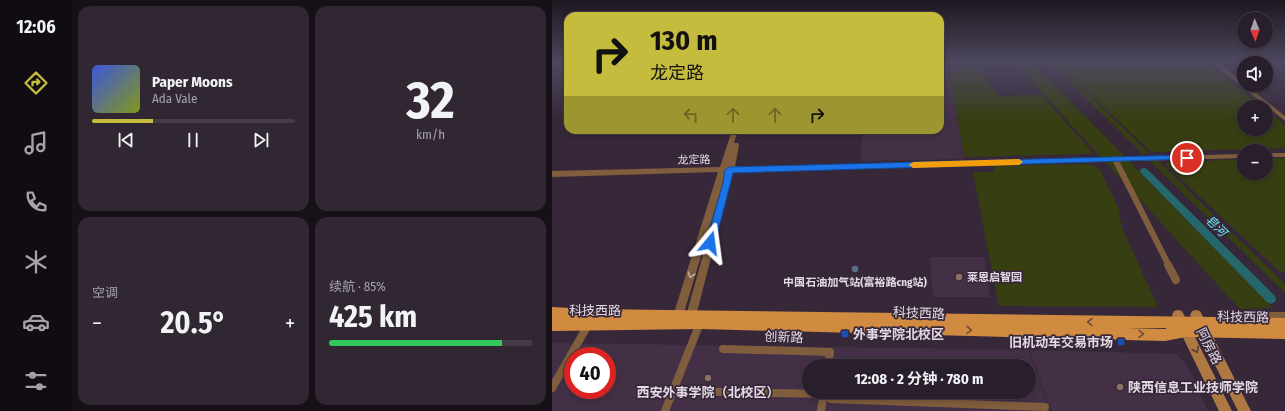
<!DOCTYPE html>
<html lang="zh">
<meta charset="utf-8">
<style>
:root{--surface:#291e2b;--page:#312733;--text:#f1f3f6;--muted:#a5a2a9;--line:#453c47;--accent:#c5bc3d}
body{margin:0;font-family:"Fira Sans Condensed","Noto Sans SC",sans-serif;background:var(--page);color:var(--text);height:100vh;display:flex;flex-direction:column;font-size:15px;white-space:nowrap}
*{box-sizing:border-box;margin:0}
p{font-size:13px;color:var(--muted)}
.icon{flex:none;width:22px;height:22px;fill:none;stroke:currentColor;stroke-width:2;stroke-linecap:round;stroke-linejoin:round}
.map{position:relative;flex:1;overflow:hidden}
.drawer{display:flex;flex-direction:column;gap:6px;padding:6px;background:#171018;width:480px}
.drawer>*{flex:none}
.top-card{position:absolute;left:12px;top:12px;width:380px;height:122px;border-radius:12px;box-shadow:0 2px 6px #0003,0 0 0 1px var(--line);background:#c5bc3d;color:#111;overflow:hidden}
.needle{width:26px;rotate:178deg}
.tools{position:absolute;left:685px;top:12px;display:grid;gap:8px}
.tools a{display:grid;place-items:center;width:36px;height:36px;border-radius:50%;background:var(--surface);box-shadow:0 2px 6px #0003,0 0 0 1px var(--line);font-size:20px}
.speed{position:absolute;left:12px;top:347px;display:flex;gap:8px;font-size:20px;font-weight:700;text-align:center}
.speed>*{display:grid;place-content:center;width:52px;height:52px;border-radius:50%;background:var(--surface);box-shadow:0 2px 6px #0003,0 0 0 1px var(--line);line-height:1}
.speed .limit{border:6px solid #d22;background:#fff;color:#111}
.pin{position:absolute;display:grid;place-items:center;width:34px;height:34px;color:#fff;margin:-17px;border:2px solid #fff;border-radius:50%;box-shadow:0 1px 4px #0007}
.me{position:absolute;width:44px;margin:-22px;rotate:16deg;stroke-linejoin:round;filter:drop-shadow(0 0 3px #0008)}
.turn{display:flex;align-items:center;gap:14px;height:84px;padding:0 20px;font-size:18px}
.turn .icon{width:52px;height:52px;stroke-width:2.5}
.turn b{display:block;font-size:28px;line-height:34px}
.lanes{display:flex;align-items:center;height:38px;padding:0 20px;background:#0003;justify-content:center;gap:20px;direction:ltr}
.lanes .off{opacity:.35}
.big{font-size:30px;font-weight:700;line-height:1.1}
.drawer .widget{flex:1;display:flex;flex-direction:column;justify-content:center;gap:6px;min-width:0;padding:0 14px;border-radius:12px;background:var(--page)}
.drawer .dial{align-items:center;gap:0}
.dial b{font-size:52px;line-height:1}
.song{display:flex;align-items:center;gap:12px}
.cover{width:48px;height:48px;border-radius:6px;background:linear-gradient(135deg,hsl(230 70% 55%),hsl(70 70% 35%))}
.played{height:4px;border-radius:2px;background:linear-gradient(90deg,var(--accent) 30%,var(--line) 30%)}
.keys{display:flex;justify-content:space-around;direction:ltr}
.heat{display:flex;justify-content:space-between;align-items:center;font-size:22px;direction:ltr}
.charge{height:6px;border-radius:3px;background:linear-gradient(90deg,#34c759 85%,var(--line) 0)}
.drawer .tiles{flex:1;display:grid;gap:6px;grid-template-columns:repeat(2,1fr)}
.trip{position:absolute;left:250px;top:359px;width:234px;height:40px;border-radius:20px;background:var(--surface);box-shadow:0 2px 6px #0003,0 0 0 1px var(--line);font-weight:700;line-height:40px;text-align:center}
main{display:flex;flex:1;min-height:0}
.tab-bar{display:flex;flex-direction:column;width:72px;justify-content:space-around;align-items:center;background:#100c11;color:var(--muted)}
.tab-bar .icon{width:28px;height:28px}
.tab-bar .selected{color:var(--accent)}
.tab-bar b{font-size:18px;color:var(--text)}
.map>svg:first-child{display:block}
</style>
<main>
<nav class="tab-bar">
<b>12:06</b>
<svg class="icon selected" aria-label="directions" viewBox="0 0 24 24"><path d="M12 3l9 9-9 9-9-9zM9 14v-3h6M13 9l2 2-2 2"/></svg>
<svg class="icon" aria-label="music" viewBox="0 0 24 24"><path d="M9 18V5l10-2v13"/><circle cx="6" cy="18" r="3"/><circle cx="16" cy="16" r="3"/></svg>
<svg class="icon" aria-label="phone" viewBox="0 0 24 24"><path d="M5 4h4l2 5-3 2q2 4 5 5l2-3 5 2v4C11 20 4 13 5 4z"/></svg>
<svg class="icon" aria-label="climate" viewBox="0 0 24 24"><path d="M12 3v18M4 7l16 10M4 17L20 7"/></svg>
<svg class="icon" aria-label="car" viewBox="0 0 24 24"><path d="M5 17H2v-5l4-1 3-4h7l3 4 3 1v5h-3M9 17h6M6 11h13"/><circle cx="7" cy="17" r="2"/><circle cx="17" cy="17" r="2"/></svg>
<svg class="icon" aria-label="filters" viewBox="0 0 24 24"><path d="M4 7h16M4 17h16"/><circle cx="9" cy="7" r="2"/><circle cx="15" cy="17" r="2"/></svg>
</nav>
<section class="drawer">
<div class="tiles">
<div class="widget">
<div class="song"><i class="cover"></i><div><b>Paper Moons</b><p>Ada Vale</p></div></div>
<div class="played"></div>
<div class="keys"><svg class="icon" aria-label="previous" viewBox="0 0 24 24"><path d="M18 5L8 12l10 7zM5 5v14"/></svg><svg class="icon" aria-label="pause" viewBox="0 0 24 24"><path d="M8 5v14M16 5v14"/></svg><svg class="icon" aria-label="next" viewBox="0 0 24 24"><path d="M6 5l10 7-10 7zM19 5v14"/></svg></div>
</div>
<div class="widget dial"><b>32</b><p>km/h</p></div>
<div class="widget"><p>空调</p>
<div class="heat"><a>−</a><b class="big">20.5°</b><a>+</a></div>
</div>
<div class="widget"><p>续航 · 85%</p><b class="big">425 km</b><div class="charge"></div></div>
</div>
</section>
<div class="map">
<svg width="733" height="411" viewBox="0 0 733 411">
<rect width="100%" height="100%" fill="#372839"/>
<path fill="#433046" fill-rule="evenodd" d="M398 71 412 159 308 161 311 130H388V73Z
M378 257H432L438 297H381Z
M0 343 477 350 498 411H0ZM21 356H55V390H21ZM257 366H477V392H257Z
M478 350 624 354 634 364 656 411H499Z"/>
<path fill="#373e11" d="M468 62H480L721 308 688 309 470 71 476 70Z
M500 62H503L598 154H591L498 63Z
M505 62H654L711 107H692V129H714V109L733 125V148L599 152Z
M426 67 446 96 489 95 542 154 412 157 398 71Z
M601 156 733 284V293L594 157Z
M733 158V271L728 272 612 163 692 159V173H714V159Z
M537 164 547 168 566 207 570 228 606 307 447 306 421 172H442L441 166Z"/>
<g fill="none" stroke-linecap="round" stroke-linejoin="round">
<path fill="#24686d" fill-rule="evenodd" d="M592 168 595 169 723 296 724 299 723 302 719 304 715 302 589 173 588 171 589 169Z"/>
<path stroke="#805e3d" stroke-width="6" d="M563 159 617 266"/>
<path stroke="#805e3d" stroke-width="8" d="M616 265 624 280
M705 323 710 316H733
M171 349 278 352 276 366
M0 388 36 325
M121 391 272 394 279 399 493 407
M113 411 148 323
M269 411 272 392"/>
<path fill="#805e3d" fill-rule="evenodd" d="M388 62H397L388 65Z
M659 62H666L692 83V85H694L733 116V121Z
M180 130H186L182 143H186L187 145 183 167 692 154V158L181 172 144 316 143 319 139 321 135 319 134 316 174 172 131 316 130 319 126 321 122 319 121 316 166 172 0 177V171L168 167Z
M714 153H733V157H714Z"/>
<path fill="#ad7841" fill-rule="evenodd" d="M626 310 630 311 680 411H667L620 315 622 311Z
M644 310 648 311 699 411H686L638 315 640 311Z"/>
<path fill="#d08b41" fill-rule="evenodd" d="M0 307 36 309 733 318V339L634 337 613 341 148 329 0 331V319H5H0ZM574 328H615L613 329Z"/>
</g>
<defs><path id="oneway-chevron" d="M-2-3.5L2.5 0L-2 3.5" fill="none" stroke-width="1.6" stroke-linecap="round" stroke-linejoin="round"/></defs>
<use stroke="#c0aeaa" href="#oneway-chevron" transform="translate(139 275) rotate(107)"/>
<g stroke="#6d4b3c">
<use href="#oneway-chevron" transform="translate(538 322) rotate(-179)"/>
<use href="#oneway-chevron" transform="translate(417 330) rotate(2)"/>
<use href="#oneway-chevron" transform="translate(589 334) rotate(1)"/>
</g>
<use stroke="#543c3b" href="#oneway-chevron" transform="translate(644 350) rotate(63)"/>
<linearGradient id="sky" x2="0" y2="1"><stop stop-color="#1e161f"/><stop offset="0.52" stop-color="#4d485f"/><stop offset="1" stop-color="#4d485f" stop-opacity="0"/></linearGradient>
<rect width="733" height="120" fill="url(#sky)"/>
<path fill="#1a73e8" stroke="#114b97" d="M635 155 637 156V159L181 173 163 243 162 246H155L154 243 171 183 173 170 177 167Z"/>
<path fill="#f59e0b" d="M467 159 471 162 467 165 361 168 357 165 361 162Z"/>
<circle fill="#5c6f8a" stroke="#372839" stroke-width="1.5" cx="303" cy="269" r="4"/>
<g fill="#8d6e63" stroke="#372839" stroke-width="1.5">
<circle cx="407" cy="277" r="4"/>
<circle cx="156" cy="378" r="4"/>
<circle cx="568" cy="387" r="4"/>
</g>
<g fill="#1a4fb4" stroke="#372839" stroke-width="1.5">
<rect x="289" y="330" width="8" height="8" rx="2"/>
<rect x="565" y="338" width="8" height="8" rx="2"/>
</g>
<g text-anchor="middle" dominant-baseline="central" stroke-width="3.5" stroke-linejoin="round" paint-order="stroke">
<g font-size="11" fill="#e3d9e4" stroke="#372839">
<text transform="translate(142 160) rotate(-1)">龙定路</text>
</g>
<g font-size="11" font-weight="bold" fill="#e3d9e4" stroke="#372839" text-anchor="start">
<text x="415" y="277">莱恩启智园</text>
<text x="303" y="282" text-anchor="middle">中国石油加气站(富裕路cng站)</text>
</g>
<g font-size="12" font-style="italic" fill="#6aecf5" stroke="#372839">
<text transform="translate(664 226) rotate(45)">皂河</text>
</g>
<g font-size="13" fill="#e3d9e4" stroke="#372839">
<text x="43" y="310">科技西路</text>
<text transform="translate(367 313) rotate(2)">科技西路</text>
<text transform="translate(691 317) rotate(1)">科技西路</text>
<text transform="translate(232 337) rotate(2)">创新路</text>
<text transform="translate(657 346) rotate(63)">阿房路</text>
</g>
<g font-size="13" font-weight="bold" fill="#e3d9e4" stroke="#372839" text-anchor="start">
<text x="301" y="334">外事学院北校区</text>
<text x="561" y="342" text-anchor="end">旧机动车交易市场</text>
<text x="576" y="387">陕西信息工业技师学院</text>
<text x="156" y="392" text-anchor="middle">西安外事学院（北校区）</text>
</g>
</g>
</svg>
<div class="tools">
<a><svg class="needle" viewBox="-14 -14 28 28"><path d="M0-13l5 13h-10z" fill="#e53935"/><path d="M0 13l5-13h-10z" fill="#a5a2a9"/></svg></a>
<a><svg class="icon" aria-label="sound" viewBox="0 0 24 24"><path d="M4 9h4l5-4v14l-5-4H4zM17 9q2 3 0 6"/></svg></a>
<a>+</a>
<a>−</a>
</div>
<div class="speed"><div class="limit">40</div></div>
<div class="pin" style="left:635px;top:158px;background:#d93025"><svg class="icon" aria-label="arrive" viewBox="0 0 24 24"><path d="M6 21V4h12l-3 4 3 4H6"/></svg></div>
<svg class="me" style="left:158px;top:243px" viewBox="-20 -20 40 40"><path d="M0-17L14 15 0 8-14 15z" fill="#1a73e8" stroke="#fff" stroke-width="4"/></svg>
<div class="trip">12:08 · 2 分钟 · 780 m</div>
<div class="top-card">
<div class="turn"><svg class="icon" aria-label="right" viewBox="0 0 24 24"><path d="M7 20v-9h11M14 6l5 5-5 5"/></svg><div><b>130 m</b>龙定路</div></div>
<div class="lanes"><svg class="icon off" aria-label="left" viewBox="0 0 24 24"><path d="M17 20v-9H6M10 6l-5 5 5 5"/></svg><svg class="icon off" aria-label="ahead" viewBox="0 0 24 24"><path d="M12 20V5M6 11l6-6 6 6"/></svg><svg class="icon off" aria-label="ahead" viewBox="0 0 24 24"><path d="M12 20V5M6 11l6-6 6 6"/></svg><svg class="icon" aria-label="right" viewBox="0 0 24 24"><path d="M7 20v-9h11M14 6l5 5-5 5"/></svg></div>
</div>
</div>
</main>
